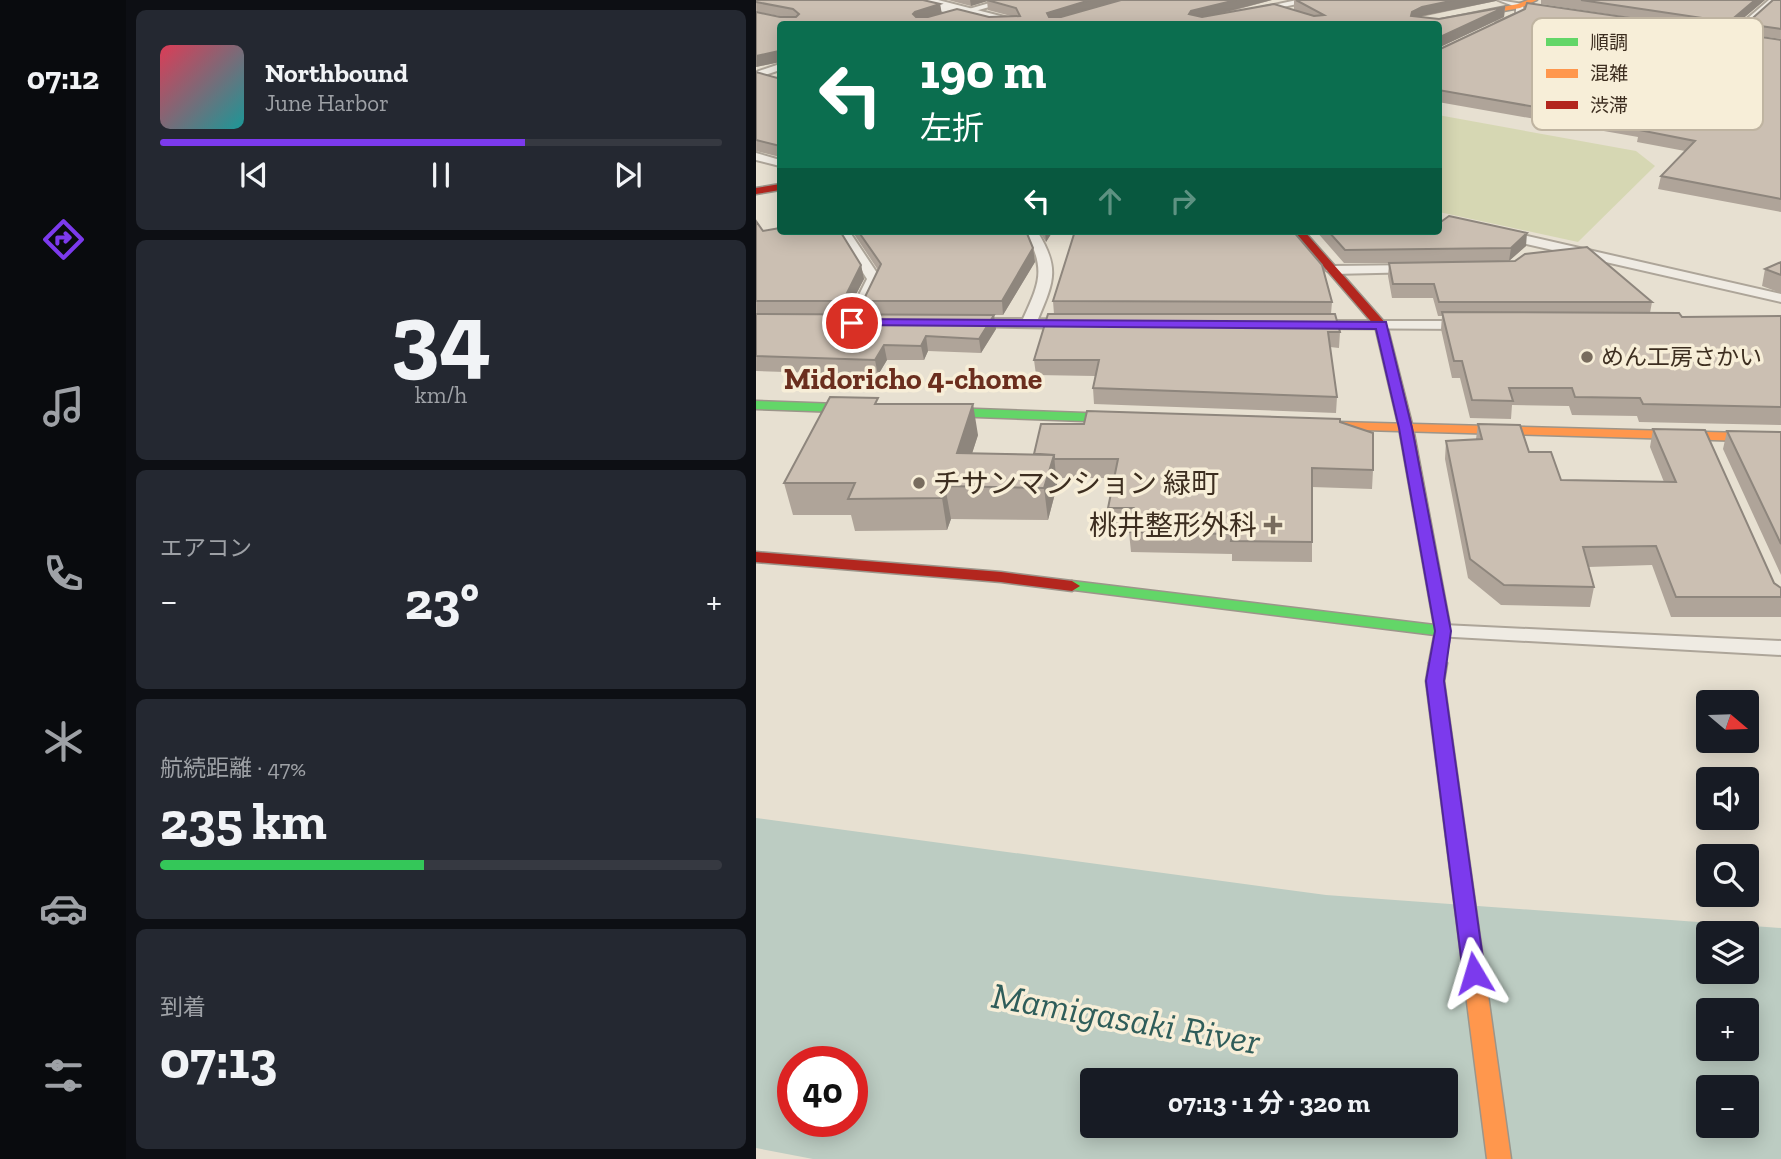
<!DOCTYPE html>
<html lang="ja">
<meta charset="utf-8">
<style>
:root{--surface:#171b24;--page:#242831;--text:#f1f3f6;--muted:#9ea1a6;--line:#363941;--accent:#7c3aed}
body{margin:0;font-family:"Zilla Slab","Noto Sans JP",serif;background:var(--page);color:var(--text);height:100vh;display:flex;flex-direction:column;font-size:26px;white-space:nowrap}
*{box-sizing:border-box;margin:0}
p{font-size:23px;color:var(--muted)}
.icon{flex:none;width:38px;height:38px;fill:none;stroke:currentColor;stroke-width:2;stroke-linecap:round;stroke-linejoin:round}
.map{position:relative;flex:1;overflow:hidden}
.side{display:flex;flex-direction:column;gap:10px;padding:10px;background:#0d0f14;width:630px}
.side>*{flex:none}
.hud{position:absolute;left:21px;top:21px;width:665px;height:214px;border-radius:7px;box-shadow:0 4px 18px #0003;background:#0b6e4f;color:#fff;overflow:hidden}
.needle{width:46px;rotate:109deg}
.buttons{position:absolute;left:940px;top:690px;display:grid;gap:14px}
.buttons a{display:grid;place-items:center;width:63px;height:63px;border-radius:7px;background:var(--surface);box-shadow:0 4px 18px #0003;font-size:35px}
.speed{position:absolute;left:21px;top:1046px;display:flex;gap:14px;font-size:35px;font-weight:700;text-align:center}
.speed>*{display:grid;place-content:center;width:91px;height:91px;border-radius:50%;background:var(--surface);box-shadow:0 4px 18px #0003;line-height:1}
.speed .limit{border:10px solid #d22;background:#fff;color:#111}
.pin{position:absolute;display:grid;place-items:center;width:60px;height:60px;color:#fff;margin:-30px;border:4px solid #fff;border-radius:50%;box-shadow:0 2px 7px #0007}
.me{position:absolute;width:77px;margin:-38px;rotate:353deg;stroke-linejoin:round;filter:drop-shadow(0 0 5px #0008)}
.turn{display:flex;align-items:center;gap:24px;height:147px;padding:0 28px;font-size:32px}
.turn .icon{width:91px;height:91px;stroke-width:2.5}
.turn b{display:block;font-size:49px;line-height:60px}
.lanes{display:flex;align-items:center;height:66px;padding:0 28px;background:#0003;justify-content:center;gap:35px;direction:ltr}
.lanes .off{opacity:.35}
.big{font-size:52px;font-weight:700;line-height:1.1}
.side .widget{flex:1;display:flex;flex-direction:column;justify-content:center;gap:10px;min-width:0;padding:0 24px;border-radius:10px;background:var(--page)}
.side .dial{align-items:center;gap:0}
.dial b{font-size:91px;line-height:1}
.song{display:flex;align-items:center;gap:21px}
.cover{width:84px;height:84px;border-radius:10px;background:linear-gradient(135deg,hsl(350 70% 55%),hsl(180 70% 35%))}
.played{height:7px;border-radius:4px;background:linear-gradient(90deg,var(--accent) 65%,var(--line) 65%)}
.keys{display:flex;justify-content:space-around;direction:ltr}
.heat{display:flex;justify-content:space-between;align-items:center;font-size:38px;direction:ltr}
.charge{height:10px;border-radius:5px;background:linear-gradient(90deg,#34c759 47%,var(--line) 0)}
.trip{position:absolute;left:324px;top:1068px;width:378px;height:70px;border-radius:7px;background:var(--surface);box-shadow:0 4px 18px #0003;font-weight:700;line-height:70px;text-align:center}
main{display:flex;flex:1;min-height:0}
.dock{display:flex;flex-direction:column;width:126px;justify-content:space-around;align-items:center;background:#090b0e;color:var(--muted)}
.dock .icon{width:49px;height:49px}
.dock .current{color:var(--accent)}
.dock b{font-size:32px;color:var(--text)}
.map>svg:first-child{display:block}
</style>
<main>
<nav class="dock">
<b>07:12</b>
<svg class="icon current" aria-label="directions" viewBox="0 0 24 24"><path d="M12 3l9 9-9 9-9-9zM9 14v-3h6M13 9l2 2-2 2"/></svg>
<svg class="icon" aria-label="music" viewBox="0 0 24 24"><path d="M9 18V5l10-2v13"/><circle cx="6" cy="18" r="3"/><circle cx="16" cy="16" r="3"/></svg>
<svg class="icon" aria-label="phone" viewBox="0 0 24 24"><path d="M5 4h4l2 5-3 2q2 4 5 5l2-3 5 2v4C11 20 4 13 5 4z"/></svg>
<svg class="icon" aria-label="climate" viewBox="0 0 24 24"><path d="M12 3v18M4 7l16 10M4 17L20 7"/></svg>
<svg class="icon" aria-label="car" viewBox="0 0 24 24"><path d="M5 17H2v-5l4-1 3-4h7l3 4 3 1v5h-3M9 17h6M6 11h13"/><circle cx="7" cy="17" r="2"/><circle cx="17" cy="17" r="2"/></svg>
<svg class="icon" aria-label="filters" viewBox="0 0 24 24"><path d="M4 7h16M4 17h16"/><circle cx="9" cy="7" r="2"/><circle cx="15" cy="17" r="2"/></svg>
</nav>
<section class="side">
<div class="widget">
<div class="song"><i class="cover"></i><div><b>Northbound</b><p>June Harbor</p></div></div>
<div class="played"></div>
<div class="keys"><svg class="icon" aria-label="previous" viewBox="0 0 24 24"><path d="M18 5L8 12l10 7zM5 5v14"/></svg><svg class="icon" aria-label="pause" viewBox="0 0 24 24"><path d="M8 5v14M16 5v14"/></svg><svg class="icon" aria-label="next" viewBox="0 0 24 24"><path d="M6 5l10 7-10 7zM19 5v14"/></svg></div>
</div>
<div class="widget dial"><b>34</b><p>km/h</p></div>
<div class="widget"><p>エアコン</p>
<div class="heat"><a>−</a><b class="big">23°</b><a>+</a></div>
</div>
<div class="widget"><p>航続距離 · 47%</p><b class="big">235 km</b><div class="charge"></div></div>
<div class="widget"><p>到着</p><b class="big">07:13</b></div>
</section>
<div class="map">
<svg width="1025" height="1159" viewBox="0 0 1025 1159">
<rect width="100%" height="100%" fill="#e7e0d1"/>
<path fill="#d6d7b3" d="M682 115 880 151 899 166 822 242 683 212Z"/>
<path fill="#bcccc2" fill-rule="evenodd" d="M0 818 570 895 1025 928V1159H57L0 1148ZM952 933H990V971H952ZM952 1010H990V1048H952ZM37 1062H96V1122H37ZM336 1080H690V1125H336ZM952 1087H990V1125H952Z"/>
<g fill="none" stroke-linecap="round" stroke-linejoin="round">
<defs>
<path id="lane" d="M244 0H258L173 24H161Z
M541 0H560L499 13 495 10Z
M742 0 767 4 768 15 746 27H740V23L760 14V7Z
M1013 0H1022L977 40H971V36Z
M24 64V70L0 78V72Z
M0 153 24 160V166L0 160Z
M745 230 1025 294V302L740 237 739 234Z
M81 231H93L125 279 103 323 96 327 89 323 111 279Z
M269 231H281C304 268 298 281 282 319L314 320 321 324 314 328 210 326 208 323 210 320 215 319H267C284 282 290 269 269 231Z
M659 265 666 269 664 272 577 274 570 270 577 266Z
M558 321H709L716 325 709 329 553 328 551 325Z
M687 625 1025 641V655L680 636 677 631 680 626Z"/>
<path id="street" d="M154 0H182L260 20 263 24H235L156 4Z"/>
<path id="fast" d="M0 401 383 415 390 419 383 423 0 409Z
M316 581 687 626 695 631 687 636 310 589 308 586 310 583Z"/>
<path id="slow" d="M772 0H781L764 8 675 24H662L762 4Z
M544 421 1025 434V442L539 428V422Z
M682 657 691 663 688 681 755 1159H731L670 681 673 663Z"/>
<path id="jam" d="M24 184V190L0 194V188Z
M537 231H548L631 325 657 428 695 631 688 667H676L673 663 679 631 643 428 619 326Z
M0 552 245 572 316 581 324 586 316 591 245 582 0 562Z"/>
</defs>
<use href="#lane" stroke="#ada599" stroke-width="4"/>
<use href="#street" stroke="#ada599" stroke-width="4"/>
<use href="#fast" stroke="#9c958a" stroke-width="3"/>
<use href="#slow" stroke="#9c958a" stroke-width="3"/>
<use href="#jam" stroke="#9c958a" stroke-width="3"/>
<use href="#lane" fill="#efebe3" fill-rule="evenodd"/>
<use href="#street" fill="#efebe3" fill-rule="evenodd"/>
<use href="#fast" fill="#63d668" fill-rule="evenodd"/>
<use href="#slow" fill="#ff974d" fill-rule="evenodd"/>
<use href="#jam" fill="#b3261e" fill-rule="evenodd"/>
</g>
<path fill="#afa499" d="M0 0 184 4 185 13 233 17 255 16 232 10 231 1 215 6 192 0H523H516L469 13 542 11 538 9V0H741L740 1 665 17 683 19 749 7 748 17 682 48 24 24V157L0 151V72L21 78 24 75V62L0 67 24 17H29L0 12Z
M785 0H1009L971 32 1025 40V212L902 189 905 176 929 151 881 142 882 137 682 102V50L957 30 785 4Z
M1025 0V39L988 34 990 24Z
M0 221 7 231 105 265 108 279 90 314H110L107 301 122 270 96 231H270L277 248 279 262 247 315H238L240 329 225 353 172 351 168 360H131L122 375 0 371Z
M283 231H297L290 242Z
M560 231H672L673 232 770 246 753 261 896 302 894 313 926 317 1025 316V425L883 422 881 416 816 415 813 406 756 405 755 419 714 418 704 378H696L685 329 686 316H682L677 298H636L632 276 633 263H588Z
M1025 262V293L1006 286 1009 269Z
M297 301 576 302 575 314 584 332 583 348 574 347 581 397 580 413 338 404 337 388 339 376 280 375 278 360 298 314Z
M124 404 222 435 216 453 278 454 584 422 617 470 616 489 556 487V562L476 561V554L375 552 373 532 374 527H354L352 508 358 478H301V486L292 520 195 519 191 530 99 531 95 515H37L28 483Z
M722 424 773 452 805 480 908 482 894 447 897 429 1018 583 1025 588V617H915L896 565 832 567 838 587 834 607 745 605 712 578 689 459 690 441 720 439Z
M971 431 1025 432V575L967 449Z"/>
<path fill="#8e867d" d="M214 0H235L215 6Z
M334 0H367L292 23 291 13Z
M480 0H523H516L435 21 433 14 435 11Z
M699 0H741L740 1 666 16 655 24 656 12 666 7Z
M999 0H1009L971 32 973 22Z
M184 4 186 14 158 24 157 14 159 12Z
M749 7 748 17 682 48V38Z
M23 51 24 62 0 67V56Z
M289 231H297L290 242Z
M771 233 770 246 753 261 755 248Z
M277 248 279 262 247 315 246 301Z
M105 265 108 279 89 315 87 301Z
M238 315 240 329 225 353 223 339Z
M170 336 172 351 168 360 165 346Z
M128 345 131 360 122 375 119 360Z
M217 404 222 435 206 485 201 453Z
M298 455 301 486 292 520 288 488Z
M189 486 195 519 191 530 186 498Z"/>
<path fill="#cbbfb2" stroke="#8e867d" stroke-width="2" d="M0 0H167L184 4 159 12 157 14 160 17H172L201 9 233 17 264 16 260 8 231 0H334L291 13 293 17H305L365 0H480L435 11 433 14 446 17 518 4 558 16 568 15 540 0H699L666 7 656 12 655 16 683 19 749 7 682 38V24H24V146L0 140V72L21 78 24 75 23 51 0 56V12L24 17H40L43 14 37 9 0 2Z
M825 0H999L973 22Z
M1017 0H1025V29L990 24Z
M771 3 1025 40V199L905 176 939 141 883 130 888 126 682 90V50L769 9Z
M693 216 771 233 755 248 589 250 572 231H672L673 232 674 231H682V224Z
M0 221 7 231 24 228V231H84L105 265 87 301H0Z
M102 231H270L277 248 246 301H107L125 264Z
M319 231H537L566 265 576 302 297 301Z
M831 247 896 302H683L678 284H637L633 263 759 261 769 254Z
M1025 262V275L1009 269Z
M686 312 923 313 926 317 1025 316V407L887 404 884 398 819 397 816 388H753L757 401 716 400 706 361H698Z
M0 314 238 315 223 339 170 336 165 346 128 345 119 360 0 356Z
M292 314H579L584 332H572L581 397 337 388 343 360H278Z
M74 397 122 398 119 404H217L201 453 298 455 288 488 189 486 186 498 92 499 99 483H28Z
M331 411 584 419V422L617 433V470L556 468V542L475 541 476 534 373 532 378 508H352L362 459H298V455L278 454 285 424H328Z
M722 424 764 425 773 452H795L805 480 920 482 897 429 949 430 1018 583 1025 588V597H920L900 546 827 547 838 587 748 585 714 559 690 441 726 439Z
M971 431 1025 432V544Z"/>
<path fill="#7c3aed" stroke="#51269a" stroke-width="2" d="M96 319 630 322 656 428 695 631 688 681 729 973 726 980 718 982 711 980 707 973 670 681 679 631 643 428 620 329 91 325V320Z"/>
<g fill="#786c5e" stroke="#f7eed8" stroke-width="2.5">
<circle cx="831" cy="357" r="7"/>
<circle cx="163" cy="483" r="7"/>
<path d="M513.5 514.5h7v7h7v7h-7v7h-7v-7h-7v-7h7z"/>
</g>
<g text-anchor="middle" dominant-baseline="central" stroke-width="7" stroke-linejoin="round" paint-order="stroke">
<g font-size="23" fill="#3d2e20" stroke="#f7eed8" text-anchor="start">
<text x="845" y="357">めん工房さかい</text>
</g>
<g font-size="28" fill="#3d2e20" stroke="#f7eed8" text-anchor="start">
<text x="177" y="483">チサンマンション 緑町</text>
<text x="501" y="525" text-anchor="end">桃井整形外科</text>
</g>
<g font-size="30" font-weight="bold" fill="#6b2e1e" stroke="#f7eed8">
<text x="157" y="379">Midoricho 4-chome</text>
</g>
<g font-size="37" font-style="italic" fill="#2f5d5a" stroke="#f7eed8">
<text transform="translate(370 1018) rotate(10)">Mamigasaki River</text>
</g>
</g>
<rect x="776" y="18" width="231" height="112" rx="10" fill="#f7eed8" stroke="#bfb4a1" stroke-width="2"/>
<rect x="790" y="38" width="32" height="8" fill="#63d668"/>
<rect x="790" y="69" width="32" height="9" fill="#ff974d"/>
<rect x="790" y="101" width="32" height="8" fill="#b3261e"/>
<g font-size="19" fill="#3d2e20">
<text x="834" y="49">順調</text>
<text x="834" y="80">混雑</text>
<text x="834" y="112">渋滞</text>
</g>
</svg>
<div class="buttons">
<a><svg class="needle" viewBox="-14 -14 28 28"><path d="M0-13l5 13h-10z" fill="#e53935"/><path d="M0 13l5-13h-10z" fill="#9ea1a6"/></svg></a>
<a><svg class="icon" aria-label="sound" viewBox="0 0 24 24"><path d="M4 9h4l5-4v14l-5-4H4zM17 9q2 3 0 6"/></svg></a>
<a><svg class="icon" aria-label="search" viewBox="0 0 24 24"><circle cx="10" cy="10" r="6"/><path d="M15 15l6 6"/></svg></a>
<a><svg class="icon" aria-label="layers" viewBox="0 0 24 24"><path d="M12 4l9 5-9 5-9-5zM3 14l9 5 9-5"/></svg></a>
<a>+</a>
<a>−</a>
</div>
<div class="speed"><div class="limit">40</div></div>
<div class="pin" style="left:96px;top:323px;background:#d93025"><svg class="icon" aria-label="arrive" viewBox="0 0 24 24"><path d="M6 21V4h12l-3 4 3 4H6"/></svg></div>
<svg class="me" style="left:718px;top:973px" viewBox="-20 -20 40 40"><path d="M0-17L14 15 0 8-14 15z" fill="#7c3aed" stroke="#fff" stroke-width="4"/></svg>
<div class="trip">07:13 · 1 分 · 320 m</div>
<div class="hud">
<div class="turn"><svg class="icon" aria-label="left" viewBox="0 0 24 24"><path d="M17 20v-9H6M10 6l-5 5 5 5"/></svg><div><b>190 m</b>左折</div></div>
<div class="lanes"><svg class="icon" aria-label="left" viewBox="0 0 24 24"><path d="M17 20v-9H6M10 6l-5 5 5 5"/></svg><svg class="icon off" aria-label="ahead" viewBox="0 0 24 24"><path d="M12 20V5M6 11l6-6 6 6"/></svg><svg class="icon off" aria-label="right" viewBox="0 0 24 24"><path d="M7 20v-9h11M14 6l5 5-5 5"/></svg></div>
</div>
</div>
</main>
